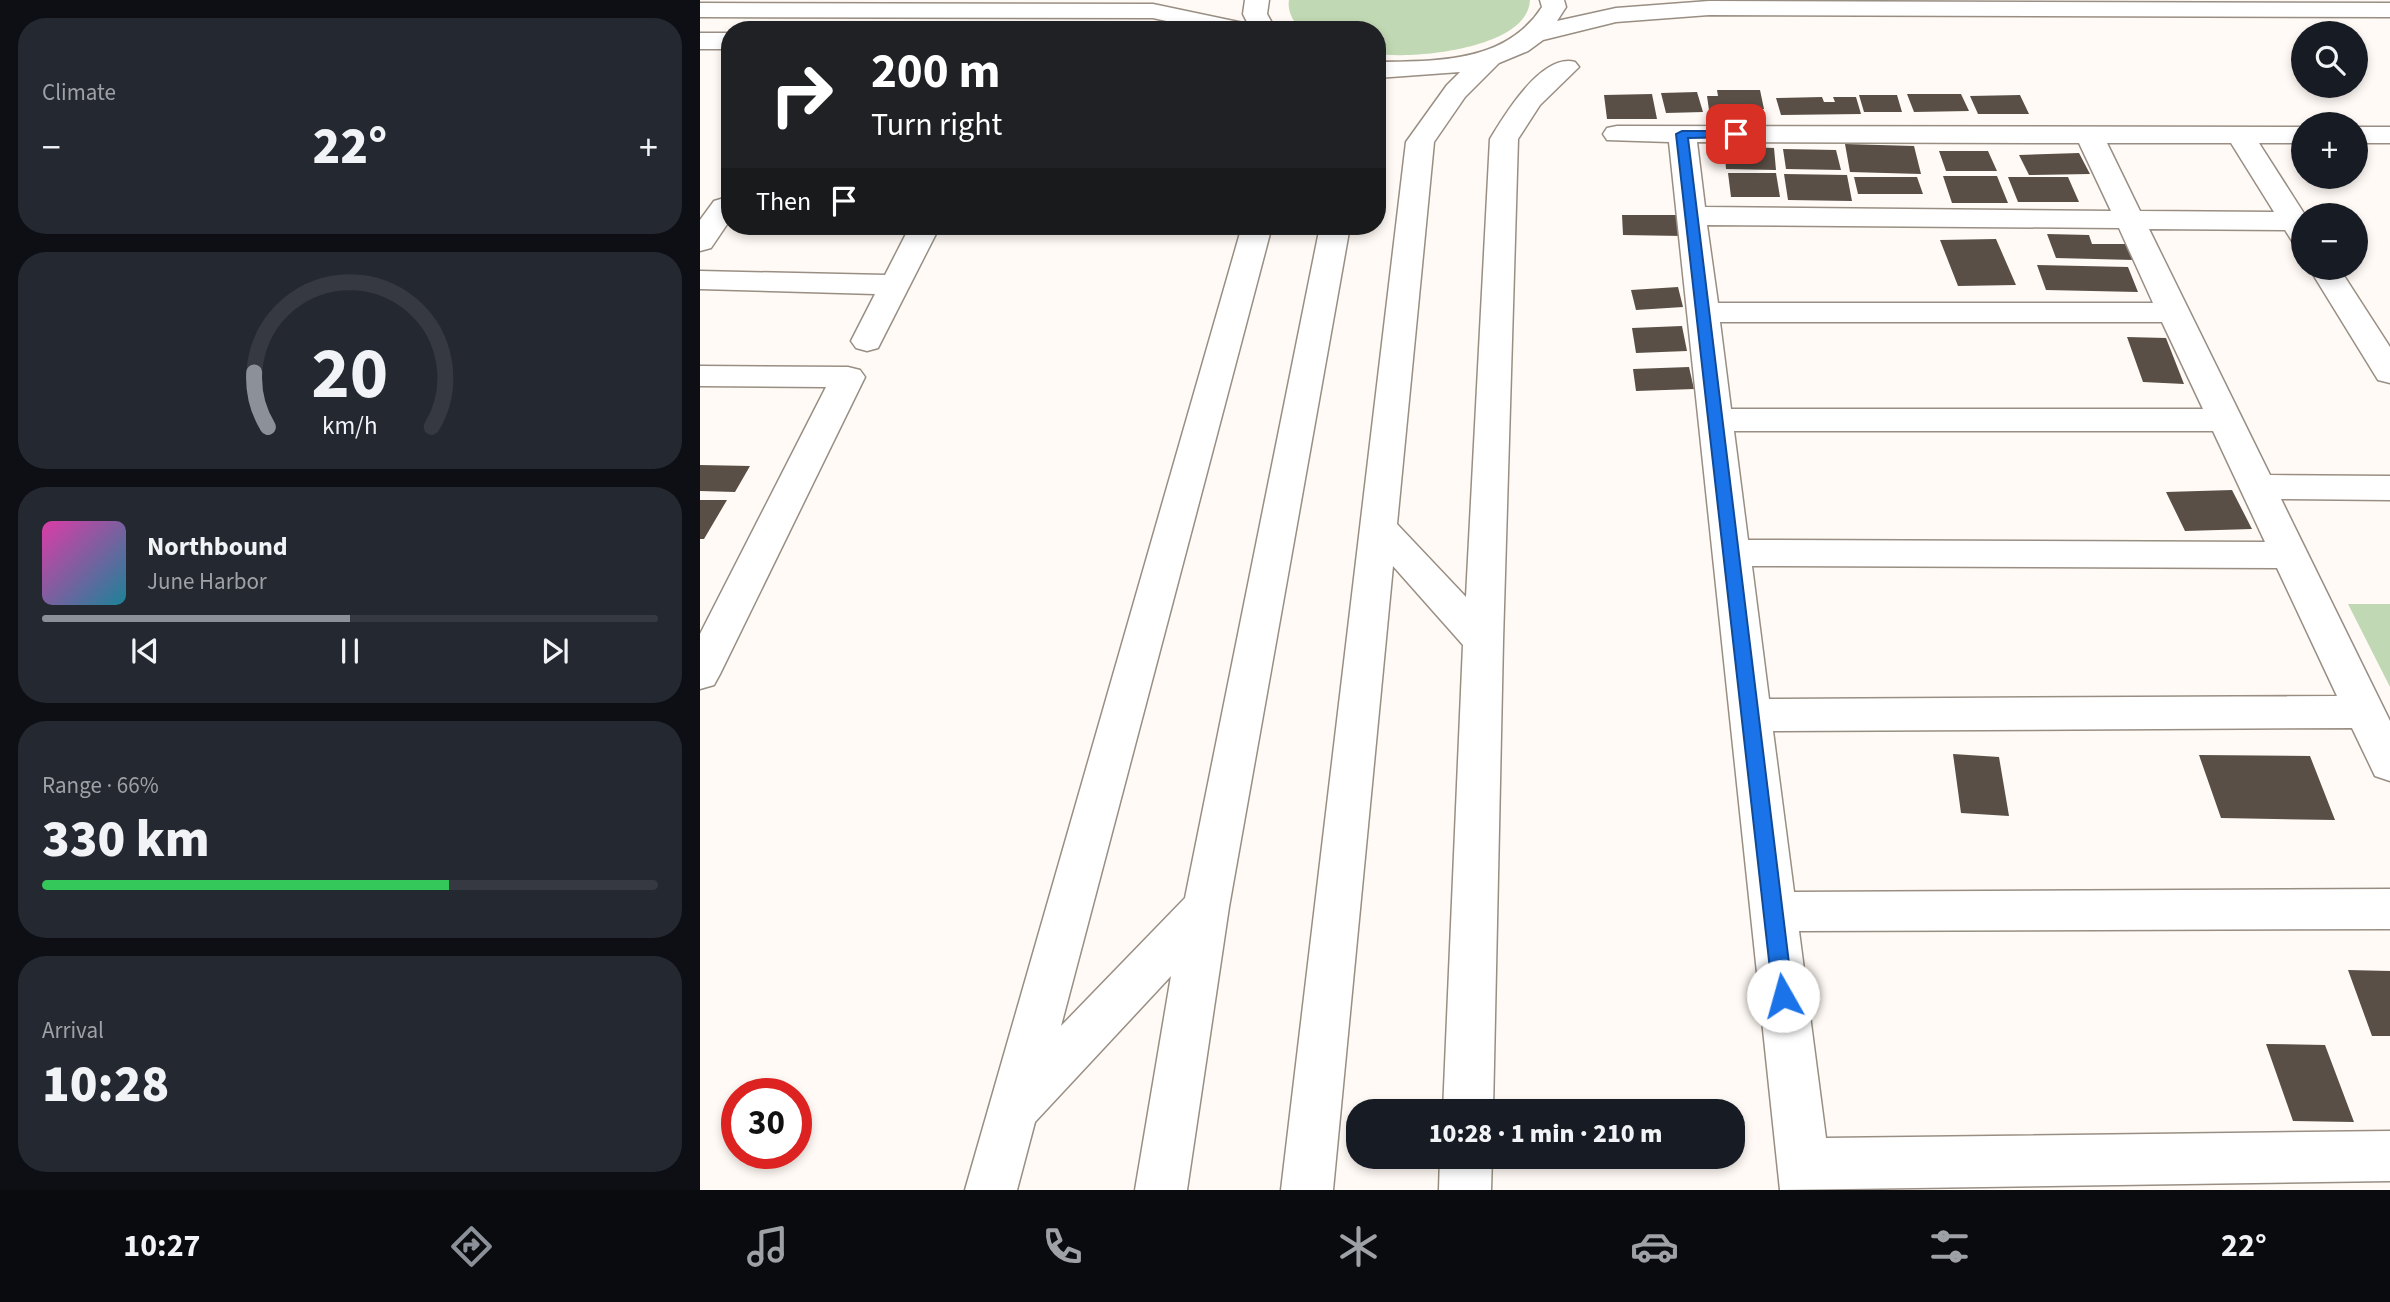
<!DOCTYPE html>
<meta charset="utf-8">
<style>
:root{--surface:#171b24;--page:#242831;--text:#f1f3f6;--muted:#9ea1a6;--line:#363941;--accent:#8c9099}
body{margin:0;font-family:"Source Sans 3",sans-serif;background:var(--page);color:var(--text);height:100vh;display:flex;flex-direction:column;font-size:26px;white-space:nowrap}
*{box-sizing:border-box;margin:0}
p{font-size:23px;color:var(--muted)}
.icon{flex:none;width:38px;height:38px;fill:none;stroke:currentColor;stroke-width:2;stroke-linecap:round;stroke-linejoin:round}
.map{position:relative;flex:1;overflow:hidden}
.side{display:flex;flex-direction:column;gap:18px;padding:18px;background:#0d0f14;width:700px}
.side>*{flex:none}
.guide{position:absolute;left:21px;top:21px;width:665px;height:214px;border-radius:28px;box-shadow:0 4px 10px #0003;background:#202124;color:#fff;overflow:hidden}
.buttons{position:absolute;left:1591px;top:21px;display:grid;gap:14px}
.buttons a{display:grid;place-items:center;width:77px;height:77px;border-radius:50%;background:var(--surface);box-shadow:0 4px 10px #0003;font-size:35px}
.speed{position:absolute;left:21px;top:1078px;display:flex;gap:14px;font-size:35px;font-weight:700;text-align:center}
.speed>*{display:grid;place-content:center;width:91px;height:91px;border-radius:50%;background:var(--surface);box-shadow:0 4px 10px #0003;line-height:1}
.speed .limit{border:10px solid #d22;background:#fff;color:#111}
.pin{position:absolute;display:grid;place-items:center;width:60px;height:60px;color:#fff;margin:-30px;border-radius:14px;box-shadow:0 4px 10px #0006}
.me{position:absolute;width:77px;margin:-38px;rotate:353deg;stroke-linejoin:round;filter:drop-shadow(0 0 5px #0008)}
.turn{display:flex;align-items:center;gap:24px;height:147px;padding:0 35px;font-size:32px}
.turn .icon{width:91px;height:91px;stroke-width:2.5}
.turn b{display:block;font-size:49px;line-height:60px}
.then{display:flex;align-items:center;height:66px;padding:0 35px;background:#0003;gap:14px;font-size:26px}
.big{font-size:52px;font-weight:800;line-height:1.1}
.side .widget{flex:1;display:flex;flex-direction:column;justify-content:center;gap:10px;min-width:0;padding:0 24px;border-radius:28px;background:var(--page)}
.side .dial{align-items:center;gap:0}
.dial svg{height:182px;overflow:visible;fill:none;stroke:var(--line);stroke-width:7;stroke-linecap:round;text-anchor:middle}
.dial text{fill:var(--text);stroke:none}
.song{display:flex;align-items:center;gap:21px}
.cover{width:84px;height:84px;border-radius:10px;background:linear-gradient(135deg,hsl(320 70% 55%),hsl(190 70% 35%))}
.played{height:7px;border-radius:4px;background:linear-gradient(90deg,var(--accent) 50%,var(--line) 50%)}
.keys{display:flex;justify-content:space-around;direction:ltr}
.heat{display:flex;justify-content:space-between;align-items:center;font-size:38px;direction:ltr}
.charge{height:10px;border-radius:5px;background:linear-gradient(90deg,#34c759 66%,var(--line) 0)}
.trip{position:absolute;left:646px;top:1099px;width:399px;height:70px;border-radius:28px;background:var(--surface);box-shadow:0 4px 10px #0003;font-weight:800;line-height:70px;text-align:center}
.tab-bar{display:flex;height:112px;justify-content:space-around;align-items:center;background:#090b0e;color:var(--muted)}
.tab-bar .icon{width:49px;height:49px}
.tab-bar .current{color:var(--accent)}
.tab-bar b{font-size:32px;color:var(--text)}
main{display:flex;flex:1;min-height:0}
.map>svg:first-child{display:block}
</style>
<main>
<section class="side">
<div class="widget"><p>Climate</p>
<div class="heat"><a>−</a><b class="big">22°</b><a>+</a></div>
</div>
<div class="widget dial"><svg viewBox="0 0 100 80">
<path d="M14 69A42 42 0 1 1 86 69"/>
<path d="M14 69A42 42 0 0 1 8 45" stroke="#8c9099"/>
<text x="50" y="56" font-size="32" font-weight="700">20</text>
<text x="50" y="72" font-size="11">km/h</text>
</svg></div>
<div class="widget">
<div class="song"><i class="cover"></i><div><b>Northbound</b><p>June Harbor</p></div></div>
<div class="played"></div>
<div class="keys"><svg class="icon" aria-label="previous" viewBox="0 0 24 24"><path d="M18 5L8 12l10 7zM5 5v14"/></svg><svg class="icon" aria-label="pause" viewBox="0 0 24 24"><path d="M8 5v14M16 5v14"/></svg><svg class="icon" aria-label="next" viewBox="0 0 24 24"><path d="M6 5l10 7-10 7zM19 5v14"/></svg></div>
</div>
<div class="widget"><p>Range · 66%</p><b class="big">330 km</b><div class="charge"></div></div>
<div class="widget"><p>Arrival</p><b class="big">10:28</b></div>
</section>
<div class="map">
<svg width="1690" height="1190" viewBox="0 0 1690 1190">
<rect width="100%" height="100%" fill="#fffaf5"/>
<path fill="#c1d8b4" d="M589 0H830C828 49 713 59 677 54V30C663 30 613 33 603 29 593 24 587 10 589 0Z
M1648 604H1690V687Z"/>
<path fill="#594f46" d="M1017 90H1060L1064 109 1009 110 1007 96H1018Z
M997 92 1003 112 966 113 961 93Z
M952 94 957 119H907L904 95Z
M1207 94H1261L1269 111 1214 112Z
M1159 95H1197L1202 112H1164Z
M1320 95 1329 114H1278L1270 96Z
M1122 97 1124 102H1135L1133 97H1156L1161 114 1081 115 1076 98Z
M1145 144 1214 146 1221 174 1150 172Z
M1024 146 1074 148 1076 170 1026 169Z
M1083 149 1136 150 1141 170 1086 169Z
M1239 151H1288L1297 171H1246Z
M1379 153 1390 174 1329 175 1319 155Z
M1028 173H1076L1080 197H1031Z
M1084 174 1147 175 1152 201 1088 200Z
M1243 176H1297L1308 203H1252Z
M1154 177H1217L1223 194H1158Z
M1308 177H1368L1379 202H1318Z
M922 215H982L983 236 923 235Z
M1347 234 1389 235 1392 244H1427L1434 260 1356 258Z
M1296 239 1316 285 1258 286 1240 240Z
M1337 265 1428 267 1438 292 1346 290Z
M978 287 983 307 936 310 931 290Z
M982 326 987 351 936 353 932 328Z
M1427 337 1466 338 1484 384 1443 382Z
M989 367 994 389 936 391 933 369Z
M0 465 50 466 35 492 0 491Z
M1532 490 1552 529 1485 531 1466 492Z
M0 500H27L4 539H0Z
M1253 754 1299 757 1309 816 1261 813Z
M1499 755 1610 756 1635 820 1521 818Z
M1648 970 1690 971V1036H1672Z
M1566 1044 1625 1045 1654 1122 1593 1121Z"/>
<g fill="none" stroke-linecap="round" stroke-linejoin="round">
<defs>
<path id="minor" d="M545 0H569L567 14 576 30H507L453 18 0 17V3L453 4 548 24 543 14Z
M840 0H864L866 7 857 21 916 8 1009 1 1690 3V17L1009 15 916 22 843 40 828 51 799 63 765 97 734 142 697 524 766 597 790 139C805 114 842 53 875 62L879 67 840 105 818 139 803 641 793 1111H743L763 645 693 566 633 1190H581L706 142 747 85 760 72 677 78V62C737 61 806 63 842 7Z
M0 33H30V49H0Z
M917 126 1603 127V143H1559L1605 215H1603V244L1592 241 1585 230 1449 229 1570 475 1690 476V500L1581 499 1690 721V781L1675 776 1652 728 1073 731 1094 892 1690 889V929L1099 931 1126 1138 1690 1131V1181L1080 1190 969 142 907 140 903 134 907 128ZM997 142 1379 143 1411 211 1005 207ZM1407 143H1531L1574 212 1440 211ZM1007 225 1419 228 1453 303H1018ZM1020 322H1462L1503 409H1031ZM1034 431H1513L1565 542 1048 540ZM1052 566 1577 568 1637 696 1069 699Z
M1656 127H1690V143H1656Z
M24 198 30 200V220L11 248 0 251V220L14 201Z
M210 226H240L178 348 167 351 156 348 151 341 175 294 0 289V271L185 275Z
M542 226H572L361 1026 485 898 620 226H650L529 907 487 1190H435L471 976 335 1122 317 1190H265Z
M1609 268H1639L1690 347V383L1678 380Z
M0 366 148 367 160 370 165 377 20 674 14 685 0 689V634L126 387 0 386Z
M740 1157H792L791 1190H739Z"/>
</defs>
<use href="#minor" stroke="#998e83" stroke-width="3"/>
<use href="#minor" fill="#fff" fill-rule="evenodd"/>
</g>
<path fill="#1a73e8" stroke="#114b97" stroke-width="2" d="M1036 131 1040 132V137L988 138 1093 996 1090 1002 1083 1005 1076 1002 1073 996 976 134 982 131Z"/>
</svg>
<div class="buttons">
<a><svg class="icon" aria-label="search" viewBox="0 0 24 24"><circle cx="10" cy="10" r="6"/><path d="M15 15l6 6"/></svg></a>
<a>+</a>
<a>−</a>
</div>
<div class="speed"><div class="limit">30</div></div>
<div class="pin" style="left:1036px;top:134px;background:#d93025"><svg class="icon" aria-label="arrive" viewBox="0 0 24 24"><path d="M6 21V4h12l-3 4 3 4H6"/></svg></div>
<svg class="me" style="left:1083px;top:996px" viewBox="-20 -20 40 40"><circle r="19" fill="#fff"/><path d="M0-13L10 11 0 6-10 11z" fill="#1a73e8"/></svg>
<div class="trip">10:28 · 1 min · 210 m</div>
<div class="guide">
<div class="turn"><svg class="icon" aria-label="right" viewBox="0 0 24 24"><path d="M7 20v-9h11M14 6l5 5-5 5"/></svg><div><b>200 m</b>Turn right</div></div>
<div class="then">Then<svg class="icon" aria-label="arrive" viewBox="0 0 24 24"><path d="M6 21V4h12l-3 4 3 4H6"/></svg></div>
</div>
</div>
</main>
<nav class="tab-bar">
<b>10:27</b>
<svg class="icon current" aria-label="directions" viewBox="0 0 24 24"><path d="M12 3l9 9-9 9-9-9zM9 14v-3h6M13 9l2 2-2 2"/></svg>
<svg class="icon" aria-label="music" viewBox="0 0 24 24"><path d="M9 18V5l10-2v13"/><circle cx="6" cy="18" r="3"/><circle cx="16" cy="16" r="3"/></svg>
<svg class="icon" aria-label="phone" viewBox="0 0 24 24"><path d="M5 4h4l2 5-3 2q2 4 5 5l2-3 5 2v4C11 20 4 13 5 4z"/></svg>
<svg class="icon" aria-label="climate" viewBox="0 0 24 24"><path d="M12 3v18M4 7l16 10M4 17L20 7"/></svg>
<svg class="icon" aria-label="car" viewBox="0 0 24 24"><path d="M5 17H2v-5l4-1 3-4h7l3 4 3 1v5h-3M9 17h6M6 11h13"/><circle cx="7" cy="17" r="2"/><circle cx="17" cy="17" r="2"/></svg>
<svg class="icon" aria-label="filters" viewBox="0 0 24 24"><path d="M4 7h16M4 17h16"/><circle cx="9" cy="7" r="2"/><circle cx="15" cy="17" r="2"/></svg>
<b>22°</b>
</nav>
